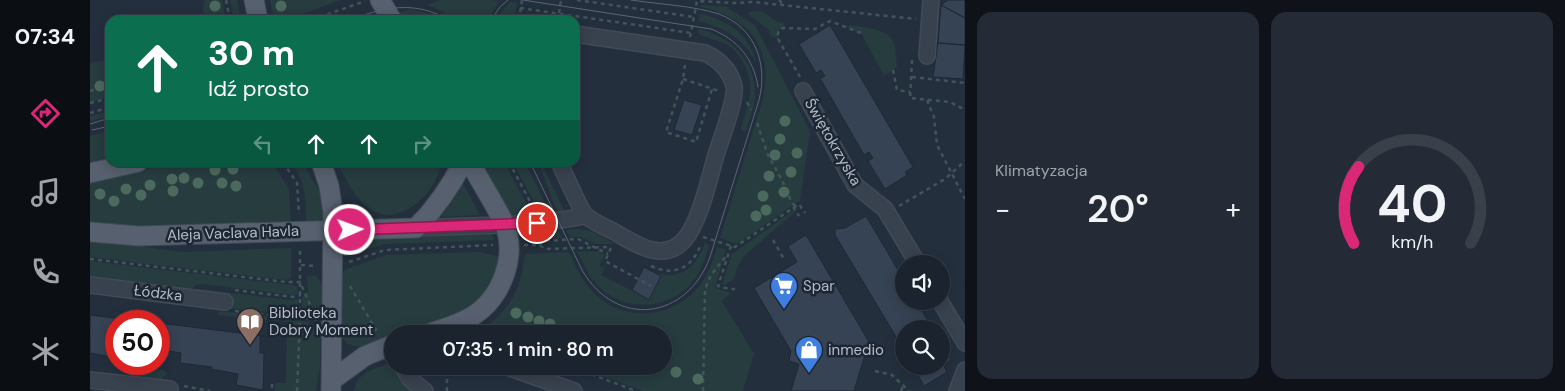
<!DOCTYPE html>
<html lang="pl">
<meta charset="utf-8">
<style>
:root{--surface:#1b232e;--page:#242b36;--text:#f1f3f6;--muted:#a0a4aa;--line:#39404a;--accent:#db2777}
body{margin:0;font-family:"DM Sans",sans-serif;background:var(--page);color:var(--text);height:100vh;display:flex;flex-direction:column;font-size:19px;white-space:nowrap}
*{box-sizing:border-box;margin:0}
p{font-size:16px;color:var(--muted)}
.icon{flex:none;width:28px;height:28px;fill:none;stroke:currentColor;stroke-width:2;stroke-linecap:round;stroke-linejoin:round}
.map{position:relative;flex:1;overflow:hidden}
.details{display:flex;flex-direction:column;gap:12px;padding:12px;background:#0f1319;width:600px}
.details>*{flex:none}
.guide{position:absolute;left:15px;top:15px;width:475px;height:152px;border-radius:15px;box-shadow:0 2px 12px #0003,0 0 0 1px var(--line);background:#0b6e4f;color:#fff;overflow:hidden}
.buttons{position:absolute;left:805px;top:255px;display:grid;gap:10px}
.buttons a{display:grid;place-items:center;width:55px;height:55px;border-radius:50%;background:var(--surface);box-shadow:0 2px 12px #0003,0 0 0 1px var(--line);font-size:25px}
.speed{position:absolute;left:15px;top:310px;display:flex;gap:10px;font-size:25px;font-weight:700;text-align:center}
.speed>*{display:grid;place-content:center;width:65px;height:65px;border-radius:50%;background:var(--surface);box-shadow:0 2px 12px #0003,0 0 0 1px var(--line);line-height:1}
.speed .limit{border:8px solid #d22;background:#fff;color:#111}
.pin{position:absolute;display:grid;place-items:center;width:42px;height:42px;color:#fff;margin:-21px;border:2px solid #fff;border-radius:50%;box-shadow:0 1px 5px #0007}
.me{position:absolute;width:55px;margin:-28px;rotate:88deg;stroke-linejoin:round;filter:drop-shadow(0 0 4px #0008)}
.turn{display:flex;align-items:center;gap:18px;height:105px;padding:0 20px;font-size:22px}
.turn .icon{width:65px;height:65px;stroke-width:2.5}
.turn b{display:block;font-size:35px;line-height:42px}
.lanes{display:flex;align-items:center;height:48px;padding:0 20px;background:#0003;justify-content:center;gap:25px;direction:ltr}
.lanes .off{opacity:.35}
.big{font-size:38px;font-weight:600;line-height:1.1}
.details .tile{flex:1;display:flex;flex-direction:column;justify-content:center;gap:8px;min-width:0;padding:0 18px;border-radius:15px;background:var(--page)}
.details .dial{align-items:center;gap:0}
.dial svg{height:130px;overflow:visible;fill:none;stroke:var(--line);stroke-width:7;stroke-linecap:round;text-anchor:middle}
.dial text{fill:var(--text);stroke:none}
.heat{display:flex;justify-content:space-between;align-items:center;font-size:28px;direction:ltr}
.details .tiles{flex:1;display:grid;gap:12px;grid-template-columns:repeat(2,1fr)}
.trip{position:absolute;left:294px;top:325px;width:288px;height:50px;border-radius:25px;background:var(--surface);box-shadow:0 2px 12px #0003,0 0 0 1px var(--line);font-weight:600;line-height:50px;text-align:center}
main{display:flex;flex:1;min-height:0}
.tab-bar{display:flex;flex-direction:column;width:90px;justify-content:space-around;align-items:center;background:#0b0e12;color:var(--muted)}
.tab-bar .icon{width:35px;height:35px}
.tab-bar .on{color:var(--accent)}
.tab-bar b{font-size:22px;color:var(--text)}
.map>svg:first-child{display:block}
</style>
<main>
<nav class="tab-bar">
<b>07:34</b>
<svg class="icon on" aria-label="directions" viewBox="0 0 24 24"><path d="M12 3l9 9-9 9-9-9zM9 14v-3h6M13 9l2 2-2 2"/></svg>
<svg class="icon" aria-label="music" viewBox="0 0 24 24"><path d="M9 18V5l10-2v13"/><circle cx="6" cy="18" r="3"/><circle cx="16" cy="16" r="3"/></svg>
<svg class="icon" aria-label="phone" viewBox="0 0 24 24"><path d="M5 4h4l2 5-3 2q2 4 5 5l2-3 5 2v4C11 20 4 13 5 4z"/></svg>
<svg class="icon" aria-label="climate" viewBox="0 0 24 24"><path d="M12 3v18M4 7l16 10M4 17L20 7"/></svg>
</nav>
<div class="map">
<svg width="875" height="391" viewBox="0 0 875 391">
<rect width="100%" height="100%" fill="#242f3e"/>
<path fill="#263c3f" d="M115 0H132L136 20H109L114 15 113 8Z
M140 0H147L151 20H144Z
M180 0H251L196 20H184Z
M350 0H404L409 2 397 20H365L353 12 337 5Z
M420 2 427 3 424 19 406 20 414 8Z
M611 5 639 7 638 8 665 25 720 131 710 201 712 204 709 201 647 244 630 238 672 102C685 51 662 18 611 7Z
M321 9 341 14 351 20H311L308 13Z
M661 11 673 12 688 22 693 23 696 28H693L689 30 687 37 689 40 680 36 679 30 658 14Z
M610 14C636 19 659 34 666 61H665C654 39 632 26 608 21Z
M760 25C775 28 801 28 805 46 806 53 806 60 807 67L794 76 771 33 756 27Z
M608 29C639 35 666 60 665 94 665 107 659 119 656 132L652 130 651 127C654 117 658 107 660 97 663 76 653 53 634 43 626 39 615 38 608 33Z
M20 59V96L0 102V63Z
M20 111V116L0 121V116Z
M20 130V159L0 165V136Z
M82 163H183L199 189 201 223 63 228 0 225V182Z
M202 163H213L232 196 237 222 216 223C216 198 216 184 202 163Z
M247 163 351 162V163C348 191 311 228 281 210 265 200 256 178 247 163Z
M390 163H415L442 215 420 216Z
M423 163H435L460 213 451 214Z
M449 163H451L474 210V212L468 213 466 210Z
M374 185 390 215 353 217 352 215 361 204 371 186Z
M704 210 705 212 654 256 647 268 644 279 636 284V285L632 284 642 254Z
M489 229 501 231 525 244H505L491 237H480L476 230Z
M453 230H468L472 238 453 239Z
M401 233 404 240 295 244 248 258 250 238Z
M0 242 42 245 92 252 201 248V277L199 279 194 280 0 257Z
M615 243 619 245C616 254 614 265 607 275 586 310 537 315 508 286 498 276 495 265 487 252L508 251 515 255 509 266 513 268 515 264 516 265 511 275 559 299 571 276 568 273C592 281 608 264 615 243Z
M627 247 636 250 625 288 641 293 632 301 664 354 653 391H553L485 366H572V334H397L392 330C411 316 425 300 431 277 433 269 433 260 436 254L479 252C487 269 494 285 508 297 538 323 586 317 610 285 618 274 623 261 627 247Z
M388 252 408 256C407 270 401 285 391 296 376 313 325 334 302 334V337C288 342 265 354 253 339 251 329 253 320 253 310 252 296 242 281 256 269L296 255Z
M0 261 203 285 207 287 208 294 202 295 112 284 106 285 101 290 0 278Z
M225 275C236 282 232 304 231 315L228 317 212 316V298L218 291 217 276Z
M110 289 201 300 208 299V315L138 308 140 296 108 291Z
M129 311 215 321 224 325 231 331 230 365 226 391H185V383H196L197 322 127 315Z
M300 363 305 366 327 391H264C267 372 284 369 300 363Z
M42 366 73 370 77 373C70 385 53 379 41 377Z"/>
<path fill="#364354" stroke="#1f2835" d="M858 0H875V18L851 5Z
M851 5 875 18V45L848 43Z
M740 25 823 167 815 172 817 175 795 189 778 161 783 158 779 152 774 155 731 80 730 79 735 76 731 70 726 73 709 44Z
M848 43 875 45 873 79 843 77Z
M594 100 612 105 602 135 584 130Z
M776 216 814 280V301H826L843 329H814V350L745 235V229L755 228Z
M716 235 779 342 764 391H701L709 364 699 361 701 351 664 288 707 262 698 246Z
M554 267 571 276 559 300 542 290Z
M0 315 50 321H26V358L0 353Z
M69 323 174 336H170V353H174L173 390 146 385 148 374 121 369 122 367 90 363 91 353 78 351 75 363 69 362Z
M851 344 861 360 853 365 857 372 834 386 823 366H851Z"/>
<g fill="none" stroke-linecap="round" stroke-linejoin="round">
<defs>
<path id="minor" d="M837 56 841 0
M713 91 765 185 795 209 828 264
M469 162C474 172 491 212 496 216 504 222 514 227 523 231 544 243 573 264 594 240 610 222 619 179 626 155 630 142 647 97 644 86 640 70 630 60 615 53L485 34
M326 228C382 225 440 227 495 216
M0 285 135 302
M850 301 875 343
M312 366 320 379 335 391
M415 366 484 391
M0 380 80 389
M867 391 875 370"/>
<path id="major" d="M164 0 168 20
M290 0 302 20
M231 162 239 186 243 212 241 391
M0 173 48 162
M0 232 49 236 326 228C346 208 360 188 373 162
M338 334C352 329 367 325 381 317 411 299 428 257 414 223 404 203 391 183 380 162
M242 380 275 356 302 345"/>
</defs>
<use href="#minor" stroke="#414a57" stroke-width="18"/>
<use href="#major" stroke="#414a57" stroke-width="21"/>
<path stroke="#3f5557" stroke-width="2.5" stroke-dasharray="4 4" stroke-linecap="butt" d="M136 0 140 20
M487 0 604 17
M689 0 694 5
M430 8 601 33
M469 13 471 0
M222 20 275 1
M429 20 432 0
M600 37 607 1 644 3 663 2 826 19
M822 60 820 98 860 102 875 110
M595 65 593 79 576 132 606 142 622 89
M803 70 807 90 820 92
M710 77 687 37 689 30 693 28 725 29 740 21 771 33
M822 77 875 83
M593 79 629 91
M0 91 20 84
M837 100 844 117 847 145 875 199
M657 102 661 110
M0 103 20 98
M0 113 20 107
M667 123 678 155 695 186 701 201 705 206
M193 162 207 183 209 214
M419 162 444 209
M809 206 855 179 875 161
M703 207 709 216
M613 237 645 247 709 204 715 213
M683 240 694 259
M434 245H449L456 249 520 247
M449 245 455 241 488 239 518 254
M641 246 628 286 639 289H645
M521 248 515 261 561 286
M0 259 196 282H210L225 316
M259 262 295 250 403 245
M211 265 226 266
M561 266C585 277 602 268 611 244
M260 286 288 333
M145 290 202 297 211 295
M145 311 227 320
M479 366 546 391
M785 371 802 375 819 391
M182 384V391
M94 386 120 391
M207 391 210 318V247
M357 391V378L359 366
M613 391 615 289 621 275 638 254
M811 391 813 386"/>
<use href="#minor" stroke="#38414e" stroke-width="15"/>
<use href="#major" stroke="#56606e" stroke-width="19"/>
<path stroke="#5a6575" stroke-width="1" d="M433 0 621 29C647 39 664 59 668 87
M259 20C295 7 325 0 359 20
M401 20 410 7 418 0
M0 124 20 118
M2 130 20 126
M440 162 492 270C526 329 597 320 620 257L669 100C678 65 666 28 629 14 605 6 567 4 541 0"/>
</g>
<g fill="#4b6a5d">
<circle cx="125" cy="6" r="5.5"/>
<circle cx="191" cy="6" r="5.5"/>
<circle cx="10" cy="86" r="5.5"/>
<circle cx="695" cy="121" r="5.5"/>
<circle cx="690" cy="139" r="5.5"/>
<circle cx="707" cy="153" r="5.5"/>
<circle cx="685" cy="155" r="5.5"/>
<circle cx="143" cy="169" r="5.5"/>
<circle cx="125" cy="170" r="5.5"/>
<circle cx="701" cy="172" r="5.5"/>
<circle cx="679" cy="176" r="5.5"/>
<circle cx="94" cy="178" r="5.5"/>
<circle cx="82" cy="179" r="5.5"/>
<circle cx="108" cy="183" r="5.5"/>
<circle cx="132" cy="183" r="5.5"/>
<circle cx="60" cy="185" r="5.5"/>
<circle cx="146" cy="186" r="5.5"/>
<circle cx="36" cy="189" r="5.5"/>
<circle cx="83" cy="191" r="5.5"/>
<circle cx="694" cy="192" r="5.5"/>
<circle cx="10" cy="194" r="5.5"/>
<circle cx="51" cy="195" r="5.5"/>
<circle cx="673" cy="196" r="5.5"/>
<circle cx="24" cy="201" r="5.5"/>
<circle cx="676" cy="210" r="5.5"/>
<circle cx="666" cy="216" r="5.5"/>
<circle cx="426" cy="313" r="5.5"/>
<circle cx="438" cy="317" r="5.5"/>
<circle cx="449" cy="321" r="5.5"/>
<circle cx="460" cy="324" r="5.5"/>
<circle cx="586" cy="372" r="5.5"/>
<circle cx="608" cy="379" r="5.5"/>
</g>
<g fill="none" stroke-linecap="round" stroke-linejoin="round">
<defs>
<path id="route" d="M260 230 447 223"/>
</defs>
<use href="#route" stroke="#8e194d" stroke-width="12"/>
<use href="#route" stroke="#db2777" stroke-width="9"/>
</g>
<defs>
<symbol id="supermarket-pin" viewBox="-11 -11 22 30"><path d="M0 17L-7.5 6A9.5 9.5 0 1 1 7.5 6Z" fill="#3f7fe0" stroke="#1d2633"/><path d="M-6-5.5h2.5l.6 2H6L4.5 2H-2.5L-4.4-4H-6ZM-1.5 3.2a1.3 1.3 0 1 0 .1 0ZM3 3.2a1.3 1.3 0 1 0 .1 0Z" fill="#fff"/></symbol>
<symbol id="library-pin" viewBox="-11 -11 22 30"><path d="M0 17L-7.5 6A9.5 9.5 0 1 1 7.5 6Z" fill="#8d6e63" stroke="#1d2633"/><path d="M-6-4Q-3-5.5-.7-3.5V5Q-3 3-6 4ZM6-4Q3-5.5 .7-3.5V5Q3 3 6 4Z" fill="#fff"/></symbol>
<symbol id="shop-pin" viewBox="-11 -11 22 30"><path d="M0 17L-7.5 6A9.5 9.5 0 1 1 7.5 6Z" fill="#3f7fe0" stroke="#1d2633"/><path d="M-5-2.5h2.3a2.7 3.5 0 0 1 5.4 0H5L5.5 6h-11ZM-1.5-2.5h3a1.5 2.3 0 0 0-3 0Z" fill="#fff"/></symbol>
</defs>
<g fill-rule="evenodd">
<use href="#supermarket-pin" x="678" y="270" width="32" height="43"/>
<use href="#library-pin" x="144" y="306" width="32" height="43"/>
<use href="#shop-pin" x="703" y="334" width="32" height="43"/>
</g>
<g text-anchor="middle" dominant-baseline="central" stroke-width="5" stroke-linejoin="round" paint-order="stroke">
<g font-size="15" fill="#b4bcc9" stroke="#1d2633">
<text transform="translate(743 142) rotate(60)">Świętokrzyska</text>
<text transform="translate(143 233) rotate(-2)">Aleja Vaclava Havla</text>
<text transform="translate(68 293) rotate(7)">Łódzka</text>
</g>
<g font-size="15" fill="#b4bcc9" stroke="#1d2633" text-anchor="start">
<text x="713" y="286">Spar</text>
<text x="179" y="313">Biblioteka<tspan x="179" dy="17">Dobry Moment</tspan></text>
<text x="738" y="350">inmedio</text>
</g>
</g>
</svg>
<div class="buttons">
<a><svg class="icon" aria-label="sound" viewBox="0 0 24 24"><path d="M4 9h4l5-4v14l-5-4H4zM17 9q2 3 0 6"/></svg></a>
<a><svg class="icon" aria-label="search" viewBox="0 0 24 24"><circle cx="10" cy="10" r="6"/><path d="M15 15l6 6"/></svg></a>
</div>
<div class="speed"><div class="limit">50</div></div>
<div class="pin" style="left:447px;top:223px;background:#d93025"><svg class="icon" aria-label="arrive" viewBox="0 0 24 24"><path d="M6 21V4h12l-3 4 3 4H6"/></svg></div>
<svg class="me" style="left:260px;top:230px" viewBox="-20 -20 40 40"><circle r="17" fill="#db2777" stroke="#fff" stroke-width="3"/><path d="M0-11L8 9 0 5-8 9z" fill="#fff"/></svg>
<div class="trip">07:35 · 1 min · 80 m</div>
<div class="guide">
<div class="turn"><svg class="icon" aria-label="ahead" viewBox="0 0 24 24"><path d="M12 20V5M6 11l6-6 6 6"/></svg><div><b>30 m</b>Idź prosto</div></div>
<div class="lanes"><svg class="icon off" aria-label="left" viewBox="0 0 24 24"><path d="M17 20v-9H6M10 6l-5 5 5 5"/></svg><svg class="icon" aria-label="ahead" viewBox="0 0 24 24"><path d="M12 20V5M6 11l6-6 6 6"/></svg><svg class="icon" aria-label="ahead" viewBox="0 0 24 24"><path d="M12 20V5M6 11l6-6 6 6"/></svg><svg class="icon off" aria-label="right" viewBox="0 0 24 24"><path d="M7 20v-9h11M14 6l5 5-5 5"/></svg></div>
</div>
</div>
<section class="details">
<div class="tiles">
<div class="tile"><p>Klimatyzacja</p>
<div class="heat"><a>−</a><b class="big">20°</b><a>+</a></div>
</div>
<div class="tile dial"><svg viewBox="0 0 100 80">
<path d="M14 69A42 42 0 1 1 86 69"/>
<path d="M14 69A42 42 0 0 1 17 22" stroke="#db2777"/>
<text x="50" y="56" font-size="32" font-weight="700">40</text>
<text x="50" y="72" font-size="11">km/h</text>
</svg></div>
</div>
</section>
</main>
